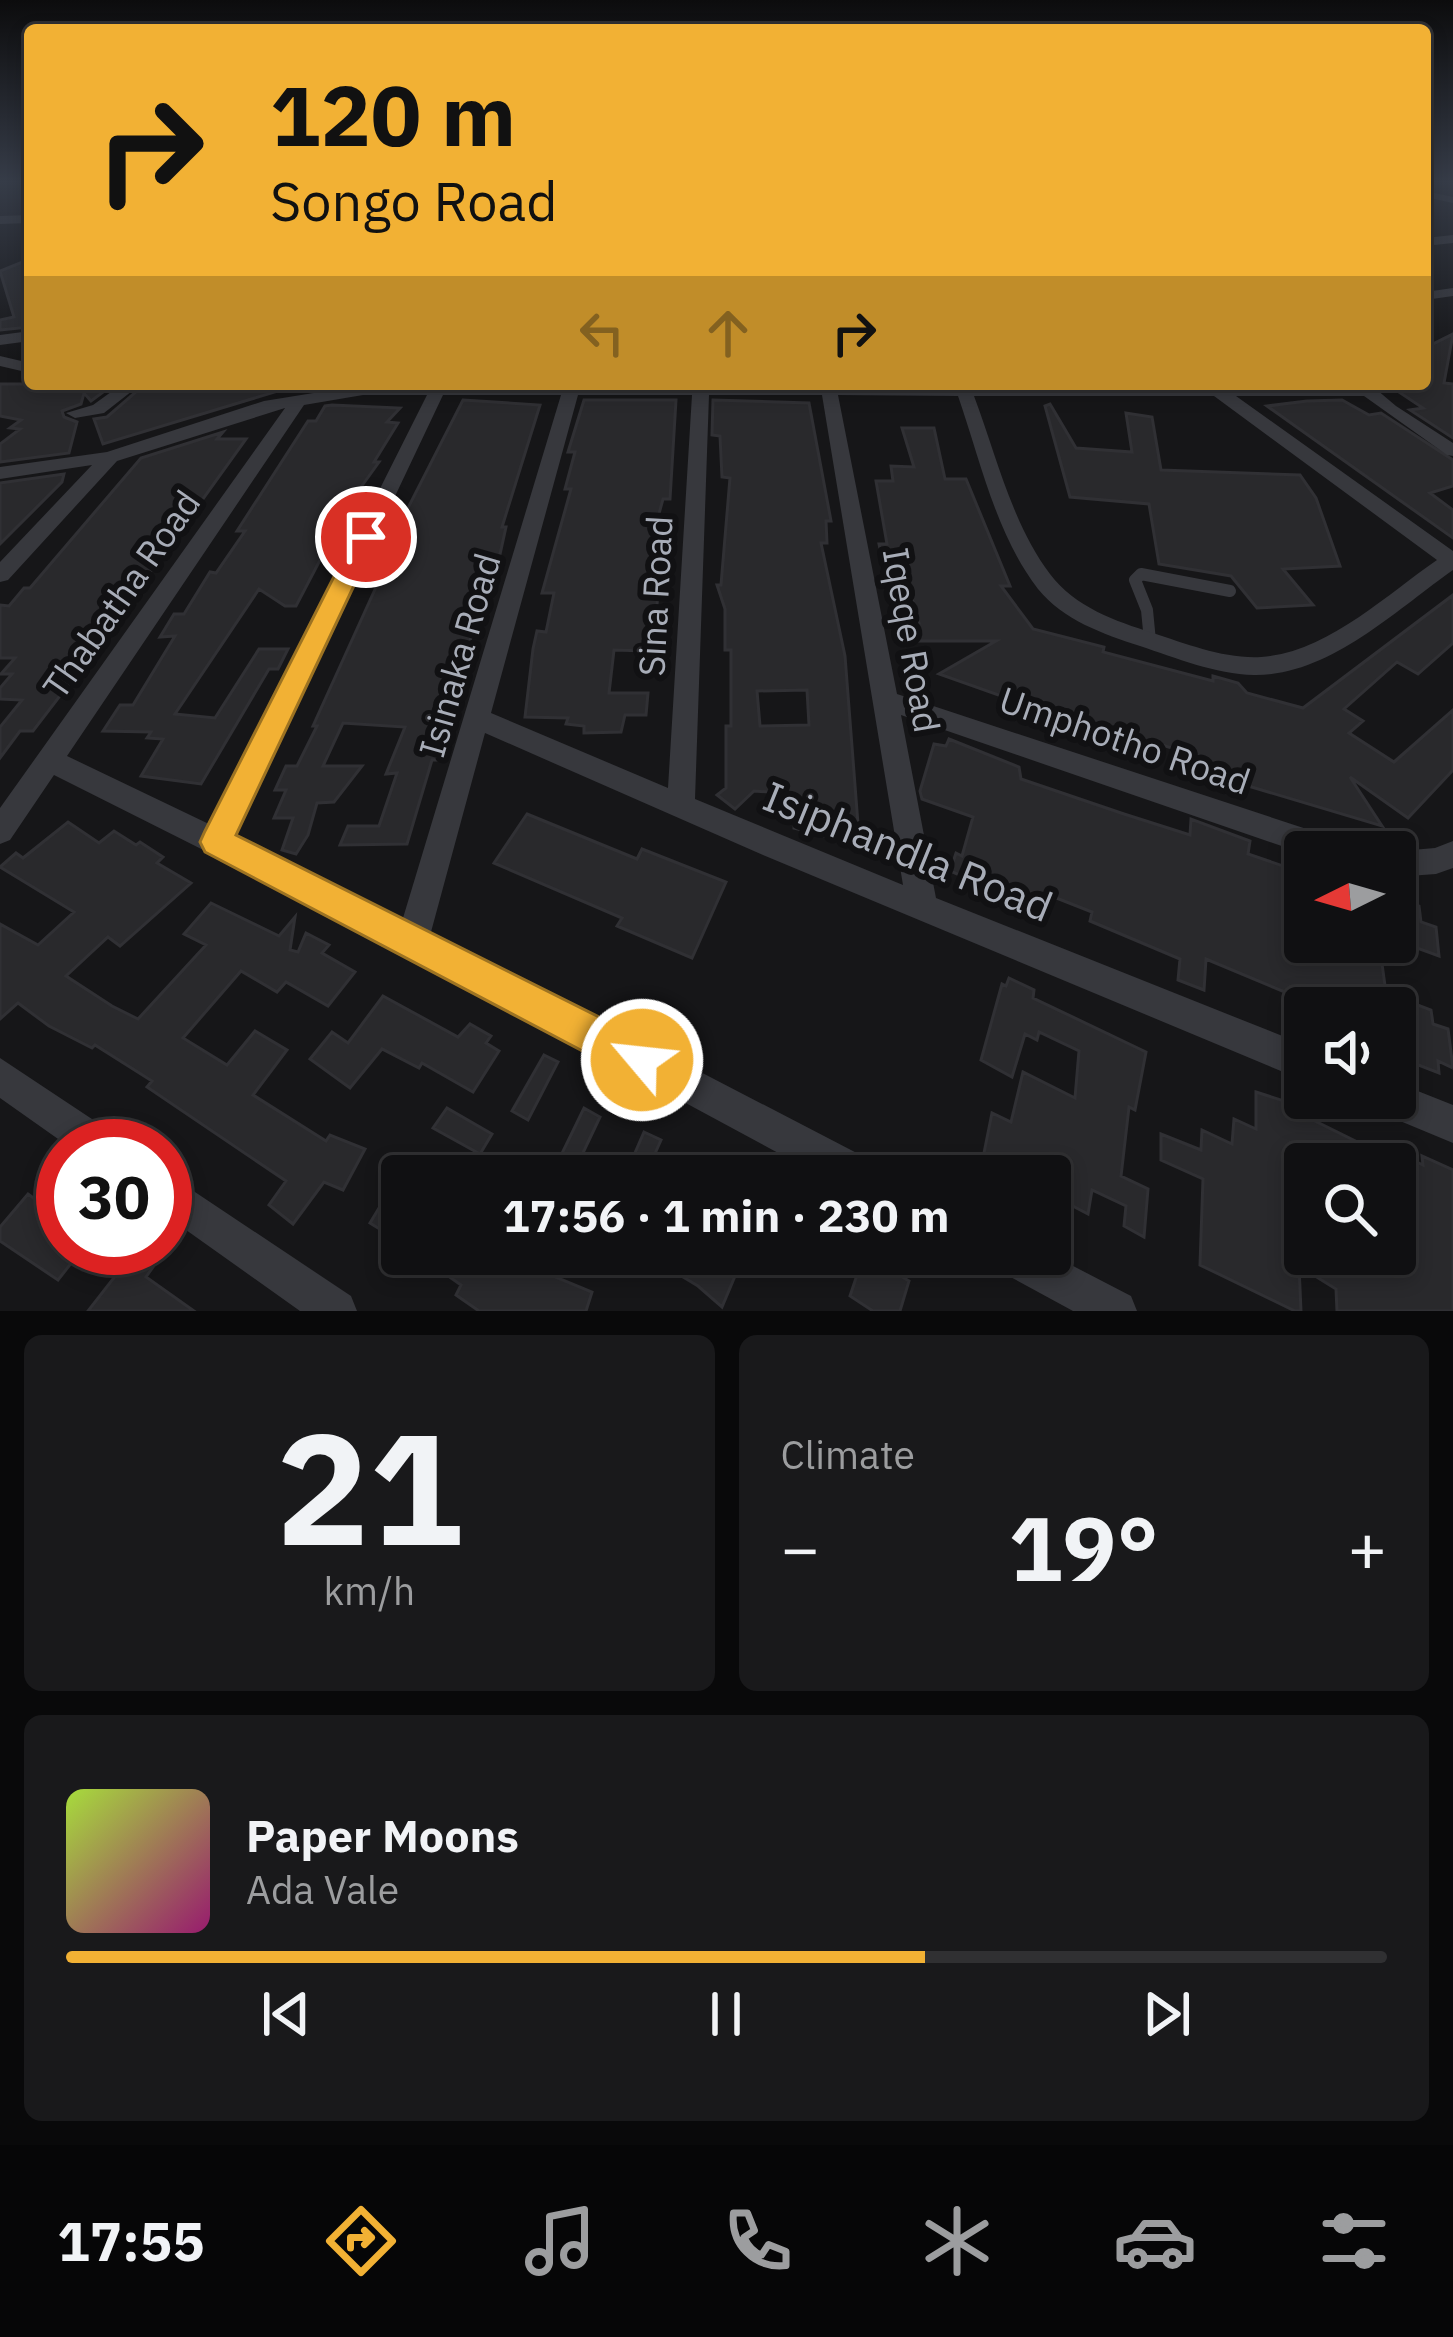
<!DOCTYPE html>
<meta charset="utf-8">
<style>
:root{--surface:#101012;--page:#19191b;--text:#f1f3f6;--muted:#9c9d9f;--line:#303032;--accent:#f2b134}
body{margin:0;font-family:"IBM Plex Sans",sans-serif;background:var(--page);color:var(--text);height:100vh;display:flex;flex-direction:column;font-size:45px;white-space:nowrap}
*{box-sizing:border-box;margin:0}
p{font-size:39px;color:var(--muted)}
.icon{flex:none;width:66px;height:66px;fill:none;stroke:currentColor;stroke-width:2;stroke-linecap:round;stroke-linejoin:round}
.map{position:relative;height:1311px;overflow:hidden}
.drawer{display:flex;flex-direction:column;gap:24px;padding:24px;background:#09090a;flex:1}
.drawer>*{flex:none}
.banner{position:absolute;left:24px;top:24px;width:1407px;height:366px;border-radius:12px;box-shadow:0 6px 18px #0003,0 0 0 3px var(--line);background:#f2b134;color:#111;overflow:hidden}
.needle{width:78px;rotate:265deg}
.buttons{position:absolute;left:1284px;top:831px;display:grid;gap:24px}
.buttons a{display:grid;place-items:center;width:132px;height:132px;border-radius:12px;background:var(--surface);box-shadow:0 6px 18px #0003,0 0 0 3px var(--line);font-size:60px}
.speed{position:absolute;left:36px;top:1119px;display:flex;gap:24px;font-size:60px;font-weight:700;text-align:center}
.speed>*{display:grid;place-content:center;width:156px;height:156px;border-radius:50%;background:var(--surface);box-shadow:0 6px 18px #0003,0 0 0 3px var(--line);line-height:1}
.speed .limit{border:18px solid #d22;background:#fff;color:#111}
.pin{position:absolute;display:grid;place-items:center;width:102px;height:102px;color:#fff;margin:-51px;border:6px solid #fff;border-radius:50%;box-shadow:0 3px 12px #0007}
.me{position:absolute;width:132px;margin:-66px;rotate:298deg;stroke-linejoin:round;filter:drop-shadow(0 0 9px #0008)}
.turn{display:flex;align-items:center;gap:42px;height:252px;padding:0 48px;font-size:54px}
.turn .icon{width:156px;height:156px;stroke-width:2.5}
.turn b{display:block;font-size:84px;line-height:102px}
.lanes{display:flex;align-items:center;height:114px;padding:0 48px;background:#0003;justify-content:center;gap:60px;direction:ltr}
.lanes .off{opacity:.35}
.big{font-size:90px;font-weight:700;line-height:1.1}
.drawer .widget{flex:1;display:flex;flex-direction:column;justify-content:center;gap:18px;min-width:0;padding:0 42px;border-radius:18px;background:var(--page)}
.drawer .dial{align-items:center;gap:0}
.dial b{font-size:156px;line-height:1}
.song{display:flex;align-items:center;gap:36px}
.cover{width:144px;height:144px;border-radius:18px;background:linear-gradient(135deg,hsl(80 70% 55%),hsl(320 70% 35%))}
.played{height:12px;border-radius:6px;background:linear-gradient(90deg,var(--accent) 65%,var(--line) 65%)}
.keys{display:flex;justify-content:space-around;direction:ltr}
.heat{display:flex;justify-content:space-between;align-items:center;font-size:66px;direction:ltr}
.drawer .tiles{flex:1;display:grid;gap:24px;grid-template-columns:1fr 1fr}
.widget:last-child{grid-column:span 2}
.trip{position:absolute;left:381px;top:1155px;width:690px;height:120px;border-radius:12px;background:var(--surface);box-shadow:0 6px 18px #0003,0 0 0 3px var(--line);font-weight:700;line-height:120px;text-align:center}
.tab-bar{display:flex;height:192px;justify-content:space-around;align-items:center;background:#060607;color:var(--muted)}
.tab-bar .icon{width:84px;height:84px}
.tab-bar .active{color:var(--accent)}
.tab-bar b{font-size:54px;color:var(--text)}
.map>svg:first-child{display:block}
</style>
<div class="map">
<svg width="1453" height="1311" viewBox="0 0 1453 1311">
<rect width="100%" height="100%" fill="#161618"/>
<path fill="#29292c" stroke="#303034" stroke-width="3" fill-rule="evenodd" d="M30 259V327L0 330V320L14 317 0 271Z
M1453 334 1444 383 1453 384V438L1410 410 1423 408 1387 384H1425V348Z
M0 384H114L91 401 84 393 81 404 62 411 64 417 77 422 69 453 0 462V444L20 429 10 428 21 420 0 416Z
M145 384H290L291 387 103 444 94 419 107 417Z
M463 400 540 405 502 527H506L497 568H491L467 651 433 735 449 736 441 760H432L407 844 340 845 348 826H379L397 773 386 774 405 727 343 723 323 766H362L334 802 317 803 308 835 296 854 282 850 293 818H274L286 790H275L286 766H297L317 726H313L391 554 384 555Z
M584 400H676L670 499H663L657 521 655 560H662L656 613H651L646 651 614 650 609 693H648L646 715H625L621 732 584 733V726L566 724 568 718 525 717 533 649 537 631 546 632 554 593H542L571 489H565L575 452H568Z
M713 400 809 403 831 521H826L827 543H821L845 656 858 824 871 828 867 847 794 828 796 794 754 791 735 809 717 795 726 788V726H731V650H725V609L717 585H721L730 478 722 477 720 436 712 435ZM807 690 809 725 760 726 757 691Z
M1307 401 1342 400 1369 415 1381 413 1453 460V486L1430 493 1453 510V538L1267 406Z
M1050 404 1076 448 1132 452 1126 413 1152 417 1161 470 1300 475 1316 498 1340 566 1283 569 1313 605 1257 608 1231 576 1159 564 1149 504 1070 497 1045 406Z
M332 405 400 408 387 422 398 423 374 462H379L351 501 296 606H285L259 589 175 714 215 718 259 649H288L278 669H269L201 784 141 776 163 739 147 738 151 732 103 731 120 705H133L175 636 160 637 174 614H184L210 572 216 573 245 531H237L308 421H316L325 406Z
M902 428H934L945 479H966L1010 586H1001L1033 629 1104 647 1103 652 1213 681V676L1238 683 1247 693 1303 708 1453 595V643L1418 674 1397 662 1344 709 1363 721 1349 733 1394 762 1453 710V770L1408 818 1350 777 1382 826 1198 771 1200 756 1044 711 939 674 996 641H917L913 623H919L906 577H886L879 544H887L876 481H893L891 466 914 467Z
M223 432 217 439H246L126 606 91 644H94L74 671H79L33 731H20L0 758V727L22 700 0 699V688L12 674H1L15 658H0V605L9 606 24 588H30L141 458Z
M64 474 62 482 0 544V483Z
M949 739 1019 767 1021 779 1124 814 1190 835 1191 819 1250 841 1248 854 1292 869V907L1300 911 1298 942H1379L1386 993 1431 1010 1433 1024 1448 1029 1453 1068 1438 1061 1439 1073 1395 1056V1008H1323L1206 959 1204 990 1178 980 1180 959 1090 921 1092 912 1054 897 1052 904 996 878 992 889 950 871 956 853 962 856 973 817 922 799 920 791 934 744 946 746Z
M527 814 637 859 642 849 726 882 692 958 617 926 622 918 494 863Z
M68 822 99 843 114 831 136 845 140 842 163 857 157 863 191 883 120 946 108 937 66 976 112 1006 138 1019 206 945 184 934 211 903 279 936 295 917 290 950 298 952 306 933 329 945 322 953 355 972 328 1006 286 982 277 992 241 971 183 1038 227 1065 255 1031 287 1050 253 1095 326 1141 330 1135 365 1149 343 1190 324 1182 293 1224 269 1205 286 1181 147 1087 152 1081 95 1045 92 1048 49 1026 18 1003 0 1019V924L38 945 74 912 0 867 16 853 23 858Z
M1395 897 1419 906 1421 922 1436 927 1439 956 1395 940Z
M1009 978 1034 990 1033 998 1146 1052 1135 1110 1129 1107 1121 1176 1148 1189 1144 1237 1124 1226 1126 1206 1092 1190 1088 1214 1050 1194V1176H1024L983 1158 992 1113 1011 1122 1023 1072 1075 1098 1079 1051 1039 1032 1037 1040 1025 1034 1012 1077 981 1060 1002 984 1006 986Z
M383 996 458 1037 470 1024 491 1036 486 1043 499 1051 473 1092 422 1063 419 1068 382 1049 350 1088 310 1059 332 1032 348 1043Z
M544 1055 558 1062 528 1120 512 1111Z
M1256 1092 1309 1109V1118L1402 1164H1315L1305 1159V1210L1294 1205V1254H1395V1203L1413 1211 1408 1158 1423 1165 1422 1156 1453 1170V1311H1337L1336 1289 1299 1266 1301 1311H1295L1200 1265 1203 1179 1161 1160V1134L1201 1150 1202 1130 1232 1144 1234 1119 1256 1129Z
M447 1108 492 1134 480 1154 433 1128Z
M584 1108 600 1117 572 1176H551Z
M644 1132 661 1140 645 1176H625Z
M402 1170V1205L386 1233 370 1223Z
M28 1194 63 1220V1248H83L58 1280 0 1241V1227Z
M134 1252 153 1267 146 1277 194 1311H88Z
M417 1254H529L524 1264 592 1292 586 1311H479L456 1295 461 1285Z
M645 1254H701L735 1276 722 1307 698 1286Z
M864 1254 909 1281 900 1311H873L850 1296Z"/>
<g fill="none" stroke-linecap="round" stroke-linejoin="round">
<path stroke="#37383d" stroke-width="12" d="M1150 641 1147 610 1135 580 1141 574 1230 591"/>
<path fill="#37383d" fill-rule="evenodd" d="M1425 191 1453 197V203L1425 197Z
M30 215V223L0 224V216Z
M1453 235V243L1425 246V238Z
M1453 288V296L1425 300V292Z
M30 331V341L0 345V335Z
M0 356 30 363V373L0 366Z
M122 384H141L104 413 75 418 66 413 93 405Z
M959 384H1370L1396 406 1453 443V456L1447 455 1364 396H1236L1453 551V570C1396 610 1329 676 1254 675 1215 674 1176 658 1140 646 1103 634 1063 620 1038 589 996 535 980 459 958 396L838 395 897 694 1337 839 1347 843 1352 852 1305 854 901 715 936 898 1305 1045V1081L763 855 485 733 431 932 874 1162 879 1176H821L402 950 54 775 10 840 0 844V808L285 408 117 461 8 580 0 582V562L92 465 0 479V467L107 452 264 401 363 385ZM363 395H427L211 825 67 756 304 405ZM443 395H561L403 918 234 836ZM578 395H692L668 788 491 713ZM709 395H822L903 885 695 799ZM974 396H1214L1437 560C1386 595 1326 653 1261 657 1224 659 1187 644 1153 633 1115 621 1075 607 1050 574 1012 524 996 454 974 396Z
M1453 841V868L1436 874 1395 877V852H1388L1435 848Z
M0 1058 113 1133 119 1146H68L0 1098Z
M1395 1082 1453 1105V1143L1376 1111 1371 1098H1395Z
M165 1172 351 1296 357 1311H300L165 1215Z
M988 1254H1050L1131 1296 1137 1311H1073L994 1268Z"/>
</g>
<linearGradient id="sky" x2="0" y2="1"><stop stop-color="#0c0c0d"/><stop offset="0.5" stop-color="#363c48"/><stop offset="1" stop-color="#363c48" stop-opacity="0"/></linearGradient>
<rect width="1453" height="363" fill="url(#sky)"/>
<path fill="#f2b134" stroke="#9d7322" stroke-width="3" d="M366 530 377 537 236 835 657 1046 662 1060 657 1075 642 1081 628 1075 205 852 200 842 205 831 354 537Z"/>
<g text-anchor="middle" dominant-baseline="central" stroke-width="12" stroke-linejoin="round" paint-order="stroke">
<g font-size="36" fill="#a8adb8" stroke="#111113">
<text transform="translate(121 594) rotate(-55)">Thabatha Road</text>
<text transform="translate(655 596) rotate(-87)">Sina Road</text>
<text transform="translate(912 640) rotate(80)">Iqeqe Road</text>
<text transform="translate(459 655) rotate(-74)">Isinaka Road</text>
<text transform="translate(1125 740) rotate(19)">Umphotho Road</text>
</g>
<g font-size="42" fill="#a8adb8" stroke="#111113">
<text transform="translate(908 851) rotate(22)">Isiphandla Road</text>
</g>
</g>
</svg>
<div class="buttons">
<a><svg class="needle" viewBox="-14 -14 28 28"><path d="M0-13l5 13h-10z" fill="#e53935"/><path d="M0 13l5-13h-10z" fill="#9c9d9f"/></svg></a>
<a><svg class="icon" aria-label="sound" viewBox="0 0 24 24"><path d="M4 9h4l5-4v14l-5-4H4zM17 9q2 3 0 6"/></svg></a>
<a><svg class="icon" aria-label="search" viewBox="0 0 24 24"><circle cx="10" cy="10" r="6"/><path d="M15 15l6 6"/></svg></a>
</div>
<div class="speed"><div class="limit">30</div></div>
<div class="pin" style="left:366px;top:537px;background:#d93025"><svg class="icon" aria-label="arrive" viewBox="0 0 24 24"><path d="M6 21V4h12l-3 4 3 4H6"/></svg></div>
<svg class="me" style="left:642px;top:1060px" viewBox="-20 -20 40 40"><circle r="17" fill="#f2b134" stroke="#fff" stroke-width="3"/><path d="M0-11L8 9 0 5-8 9z" fill="#fff"/></svg>
<div class="trip">17:56 · 1 min · 230 m</div>
<div class="banner">
<div class="turn"><svg class="icon" aria-label="right" viewBox="0 0 24 24"><path d="M7 20v-9h11M14 6l5 5-5 5"/></svg><div><b>120 m</b>Songo Road</div></div>
<div class="lanes"><svg class="icon off" aria-label="left" viewBox="0 0 24 24"><path d="M17 20v-9H6M10 6l-5 5 5 5"/></svg><svg class="icon off" aria-label="ahead" viewBox="0 0 24 24"><path d="M12 20V5M6 11l6-6 6 6"/></svg><svg class="icon" aria-label="right" viewBox="0 0 24 24"><path d="M7 20v-9h11M14 6l5 5-5 5"/></svg></div>
</div>
</div>
<section class="drawer">
<div class="tiles">
<div class="widget dial"><b>21</b><p>km/h</p></div>
<div class="widget"><p>Climate</p>
<div class="heat"><a>−</a><b class="big">19°</b><a>+</a></div>
</div>
<div class="widget">
<div class="song"><i class="cover"></i><div><b>Paper Moons</b><p>Ada Vale</p></div></div>
<div class="played"></div>
<div class="keys"><svg class="icon" aria-label="previous" viewBox="0 0 24 24"><path d="M18 5L8 12l10 7zM5 5v14"/></svg><svg class="icon" aria-label="pause" viewBox="0 0 24 24"><path d="M8 5v14M16 5v14"/></svg><svg class="icon" aria-label="next" viewBox="0 0 24 24"><path d="M6 5l10 7-10 7zM19 5v14"/></svg></div>
</div>
</div>
</section>
<nav class="tab-bar">
<b>17:55</b>
<svg class="icon active" aria-label="directions" viewBox="0 0 24 24"><path d="M12 3l9 9-9 9-9-9zM9 14v-3h6M13 9l2 2-2 2"/></svg>
<svg class="icon" aria-label="music" viewBox="0 0 24 24"><path d="M9 18V5l10-2v13"/><circle cx="6" cy="18" r="3"/><circle cx="16" cy="16" r="3"/></svg>
<svg class="icon" aria-label="phone" viewBox="0 0 24 24"><path d="M5 4h4l2 5-3 2q2 4 5 5l2-3 5 2v4C11 20 4 13 5 4z"/></svg>
<svg class="icon" aria-label="climate" viewBox="0 0 24 24"><path d="M12 3v18M4 7l16 10M4 17L20 7"/></svg>
<svg class="icon" aria-label="car" viewBox="0 0 24 24"><path d="M5 17H2v-5l4-1 3-4h7l3 4 3 1v5h-3M9 17h6M6 11h13"/><circle cx="7" cy="17" r="2"/><circle cx="17" cy="17" r="2"/></svg>
<svg class="icon" aria-label="filters" viewBox="0 0 24 24"><path d="M4 7h16M4 17h16"/><circle cx="9" cy="7" r="2"/><circle cx="15" cy="17" r="2"/></svg>
</nav>
